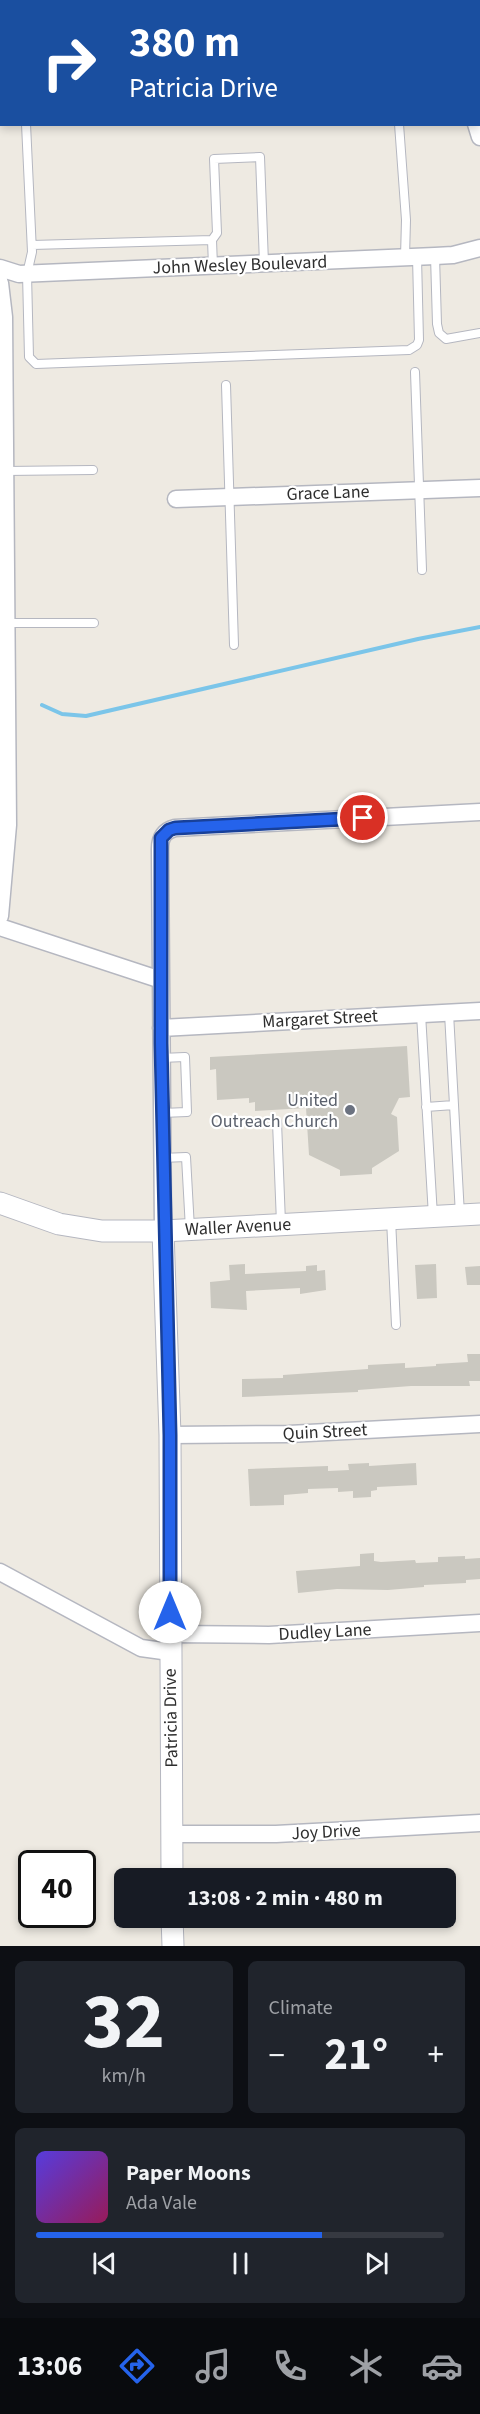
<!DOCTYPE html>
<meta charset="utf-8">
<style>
:root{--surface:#171b24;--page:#20242c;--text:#f1f3f6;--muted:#9ea1a6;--line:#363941;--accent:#2563eb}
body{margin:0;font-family:"Source Sans 3",sans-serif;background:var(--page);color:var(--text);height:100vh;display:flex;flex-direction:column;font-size:22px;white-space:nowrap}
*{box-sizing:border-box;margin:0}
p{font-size:20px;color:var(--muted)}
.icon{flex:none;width:33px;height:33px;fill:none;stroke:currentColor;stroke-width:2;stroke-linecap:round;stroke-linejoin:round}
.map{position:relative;height:1946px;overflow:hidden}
.drawer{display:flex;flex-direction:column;gap:15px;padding:15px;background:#0d0f14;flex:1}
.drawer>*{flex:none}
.top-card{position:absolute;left:0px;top:0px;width:480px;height:126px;box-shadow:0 3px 9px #0003;background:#1a4fa0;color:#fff;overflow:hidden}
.speed{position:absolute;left:18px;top:1850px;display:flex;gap:12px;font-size:30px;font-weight:700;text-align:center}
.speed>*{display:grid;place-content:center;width:78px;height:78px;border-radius:50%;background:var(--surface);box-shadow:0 3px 9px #0003;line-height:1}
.speed .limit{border:3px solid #111;border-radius:9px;background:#fff;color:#111}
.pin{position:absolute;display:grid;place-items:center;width:51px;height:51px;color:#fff;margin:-26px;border:3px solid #fff;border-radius:50%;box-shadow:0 2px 6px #0007}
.me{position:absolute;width:66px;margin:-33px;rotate:0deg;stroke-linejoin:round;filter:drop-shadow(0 0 4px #0008)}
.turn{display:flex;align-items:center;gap:21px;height:126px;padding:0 30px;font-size:27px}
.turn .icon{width:78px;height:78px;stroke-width:2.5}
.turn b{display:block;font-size:42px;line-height:51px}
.big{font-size:45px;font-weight:700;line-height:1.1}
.drawer .widget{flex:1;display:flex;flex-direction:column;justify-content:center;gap:9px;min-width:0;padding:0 21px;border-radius:9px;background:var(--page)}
.drawer .dial{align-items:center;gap:0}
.dial b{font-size:78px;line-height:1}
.song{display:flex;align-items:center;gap:18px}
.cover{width:72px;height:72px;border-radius:9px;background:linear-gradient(135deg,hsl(250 70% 55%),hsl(330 70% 35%))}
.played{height:6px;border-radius:3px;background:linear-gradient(90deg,var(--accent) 70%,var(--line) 70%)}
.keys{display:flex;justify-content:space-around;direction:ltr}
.heat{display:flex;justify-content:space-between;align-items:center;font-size:33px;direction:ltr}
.drawer .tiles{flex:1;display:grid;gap:15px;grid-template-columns:1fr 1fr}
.widget:last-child{grid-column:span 2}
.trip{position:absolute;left:114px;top:1868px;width:342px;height:60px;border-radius:9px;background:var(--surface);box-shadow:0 3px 9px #0003;font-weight:700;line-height:60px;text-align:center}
.tab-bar{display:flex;height:96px;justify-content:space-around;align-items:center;background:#090b0e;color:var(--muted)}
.tab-bar .icon{width:42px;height:42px}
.tab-bar .current{color:var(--accent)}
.tab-bar b{font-size:27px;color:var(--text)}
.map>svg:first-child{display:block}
</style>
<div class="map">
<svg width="480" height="1946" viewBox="0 0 480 1946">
<rect width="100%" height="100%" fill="#eeeae2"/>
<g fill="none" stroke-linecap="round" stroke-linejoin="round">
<path stroke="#7bc5e9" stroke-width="4" d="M42 705 62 714 86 716 418 639 480 627"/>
</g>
<path fill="#cac8c0" d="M407 1046 410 1097 399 1098 391 1114 397 1117 399 1151 372 1168V1174L340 1176V1170L309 1155 306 1108 255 1111V1102L249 1103V1098L217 1100 216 1069 210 1070V1057Z
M245 1264V1274L306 1271V1266L317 1265V1271L325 1270 326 1290 300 1294V1288L246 1291 247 1310 211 1308 210 1282 230 1280 229 1265Z
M436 1264 437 1298 417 1299 415 1265Z
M480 1266V1285H467L465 1267Z
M467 1354H480V1381H469L470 1386H411L358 1390V1392L242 1397V1379L283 1378V1375L368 1369V1365L405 1363V1368L436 1366V1364L468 1362Z
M369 1463V1466L416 1463 417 1485 377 1487V1490L371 1491V1497L353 1498V1491L338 1492V1488L308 1489V1493L284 1495V1505L250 1506 248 1469 328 1466V1471L349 1470 348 1464Z
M374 1553V1561L381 1562 415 1560 416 1563 438 1562V1557L465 1556V1559L480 1558V1579L466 1580V1583L424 1585V1587L388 1590 337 1589 298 1593 296 1571 360 1566V1554Z"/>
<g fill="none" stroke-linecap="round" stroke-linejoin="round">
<defs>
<path id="service" d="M22 0V2
M393 0V2
M26 124 32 252 27 274 29 357 36 364 409 350 417 345 419 340 417 257
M399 124 406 220 405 257
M32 245 212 240
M435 256 437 324 439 333 446 339 480 333
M213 266 212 240 217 233 214 159 260 157 264 263
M415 372 422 570
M226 385 234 645
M5 471 93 470
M6 623H94
M449 1013 460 1215
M421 1014 433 1216
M161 1058 185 1057 187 1112 162 1113
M426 1107 454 1105
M277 1122 281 1223
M162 1158 186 1157 190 1229
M391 1219 396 1325"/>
<path id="minor" d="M463 0V2
M478 16H480
M476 124 480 137
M0 268 19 274 435 256 453 255 480 248
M0 283 4 317 8 825 0 916
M176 499 480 488
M0 927 161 980
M161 1028 480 1011
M163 1231 160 849C160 837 164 831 175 828L480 812
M170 1435 289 1434 480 1424
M0 1572 141 1648 170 1652
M170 1634 269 1635 480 1623
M172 1834H276L480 1823"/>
<path id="tertiary" d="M0 1203 59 1224 102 1231H163L480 1214
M163 1231 170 1435 172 1878
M172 1917 173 1946"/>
</defs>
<use href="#service" stroke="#b5b7c0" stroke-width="10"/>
<use href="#minor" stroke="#b5b7c0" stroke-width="19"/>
<use href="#tertiary" stroke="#b5b7c0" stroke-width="23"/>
<use href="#service" stroke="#fff" stroke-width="8"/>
<use href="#minor" stroke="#fff" stroke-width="16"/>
<use href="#tertiary" stroke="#fff" stroke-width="21"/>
</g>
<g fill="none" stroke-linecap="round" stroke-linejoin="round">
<defs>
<path id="route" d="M170 1612V1435L161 1043V838L169 830 175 828 363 818"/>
</defs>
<use href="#route" stroke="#184099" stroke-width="15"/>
<use href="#route" stroke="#2563eb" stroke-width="10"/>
</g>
<circle fill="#6b7280" stroke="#fff" stroke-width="2" cx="350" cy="1110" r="6"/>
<g text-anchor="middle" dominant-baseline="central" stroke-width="4.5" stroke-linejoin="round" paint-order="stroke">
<g font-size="18" fill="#2e2e2e" stroke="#fff">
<text transform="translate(240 265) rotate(-2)">John Wesley Boulevard</text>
<text transform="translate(328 493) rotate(-2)">Grace Lane</text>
<text transform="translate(320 1019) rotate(-3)">Margaret Street</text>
<text transform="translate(238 1227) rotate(-3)">Waller Avenue</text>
<text transform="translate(325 1432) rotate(-3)">Quin Street</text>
<text transform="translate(325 1632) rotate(-3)">Dudley Lane</text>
<text transform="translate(171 1718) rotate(-91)">Patricia Drive</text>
<text transform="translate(326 1832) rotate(-3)">Joy Drive</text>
</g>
<g font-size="18" fill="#5b616d" stroke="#fff" text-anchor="end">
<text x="338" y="1100">United<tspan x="338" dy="21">Outreach Church</tspan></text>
</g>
</g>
</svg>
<div class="speed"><div class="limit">40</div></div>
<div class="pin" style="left:363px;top:818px;background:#d93025"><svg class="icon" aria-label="arrive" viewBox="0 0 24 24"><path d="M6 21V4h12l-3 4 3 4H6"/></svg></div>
<svg class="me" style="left:170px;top:1612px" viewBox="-20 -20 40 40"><circle r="19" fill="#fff"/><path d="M0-13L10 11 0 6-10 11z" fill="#2563eb"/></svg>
<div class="trip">13:08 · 2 min · 480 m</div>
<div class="top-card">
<div class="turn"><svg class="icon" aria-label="right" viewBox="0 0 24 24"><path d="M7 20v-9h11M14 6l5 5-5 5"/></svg><div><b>380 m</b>Patricia Drive</div></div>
</div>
</div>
<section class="drawer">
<div class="tiles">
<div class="widget dial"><b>32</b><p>km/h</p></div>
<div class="widget"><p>Climate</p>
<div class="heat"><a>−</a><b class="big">21°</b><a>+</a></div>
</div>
<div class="widget">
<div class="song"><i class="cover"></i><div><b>Paper Moons</b><p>Ada Vale</p></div></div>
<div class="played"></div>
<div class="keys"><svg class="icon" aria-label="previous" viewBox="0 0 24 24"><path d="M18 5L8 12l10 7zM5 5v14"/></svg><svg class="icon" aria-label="pause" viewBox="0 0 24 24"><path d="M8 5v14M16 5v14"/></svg><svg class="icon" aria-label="next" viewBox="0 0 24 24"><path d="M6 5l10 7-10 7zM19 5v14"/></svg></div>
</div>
</div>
</section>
<nav class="tab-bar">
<b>13:06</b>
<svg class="icon current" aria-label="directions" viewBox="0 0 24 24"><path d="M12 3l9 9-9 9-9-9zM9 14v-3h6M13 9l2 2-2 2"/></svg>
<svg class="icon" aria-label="music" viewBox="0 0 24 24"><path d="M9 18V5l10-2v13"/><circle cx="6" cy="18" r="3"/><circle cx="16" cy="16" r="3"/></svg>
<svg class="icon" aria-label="phone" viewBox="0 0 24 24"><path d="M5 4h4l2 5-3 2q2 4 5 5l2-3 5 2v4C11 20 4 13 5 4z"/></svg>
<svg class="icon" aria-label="climate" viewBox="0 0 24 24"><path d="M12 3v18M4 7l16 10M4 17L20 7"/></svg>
<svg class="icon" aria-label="car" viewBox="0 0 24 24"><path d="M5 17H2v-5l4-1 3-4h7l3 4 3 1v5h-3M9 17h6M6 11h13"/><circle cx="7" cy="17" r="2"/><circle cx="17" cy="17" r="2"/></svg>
</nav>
